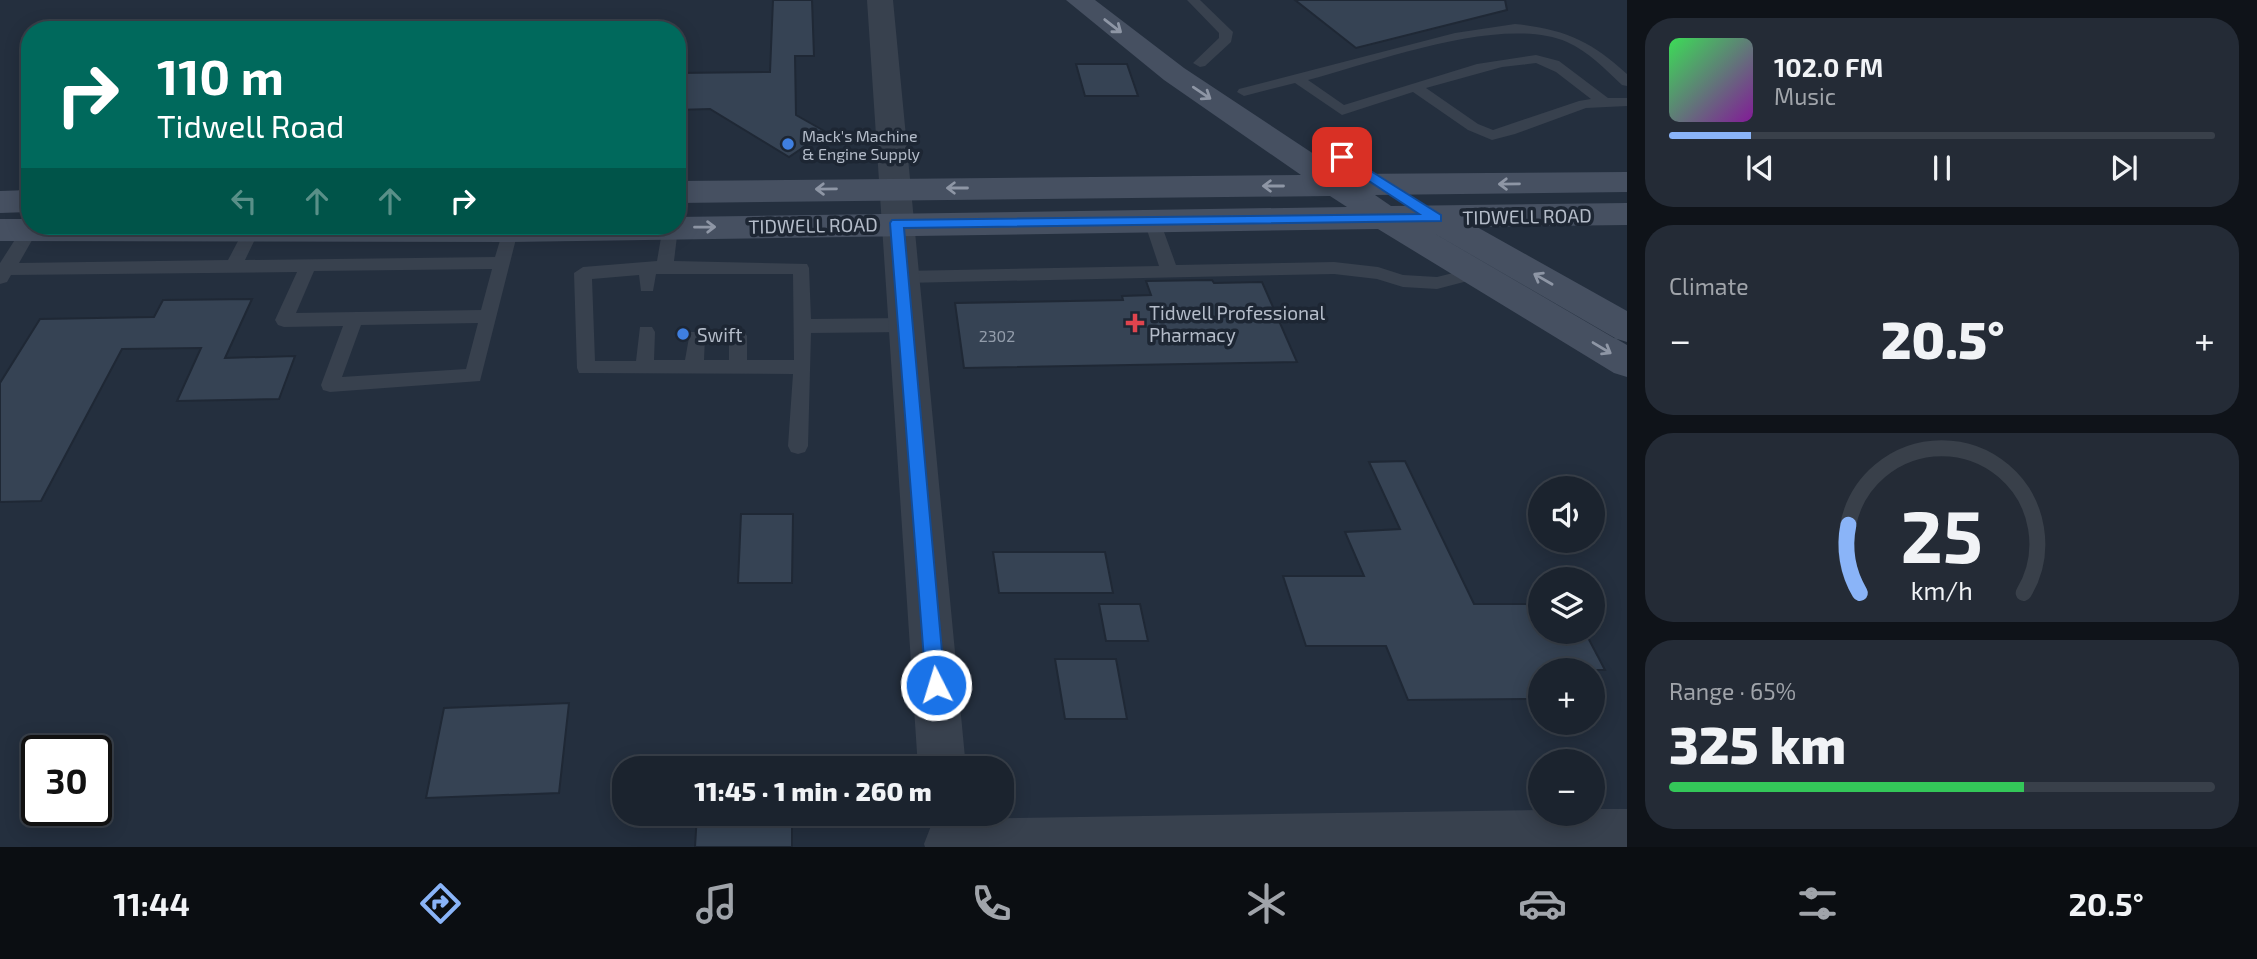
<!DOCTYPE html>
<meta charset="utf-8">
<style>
:root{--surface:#1b232e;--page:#242b36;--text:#f1f3f6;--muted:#a0a4aa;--line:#39404a;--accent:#8ab4f8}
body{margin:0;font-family:"Exo 2",sans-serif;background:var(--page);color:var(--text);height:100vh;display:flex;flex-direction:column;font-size:26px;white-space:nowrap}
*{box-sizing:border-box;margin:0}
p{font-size:23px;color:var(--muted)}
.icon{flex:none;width:38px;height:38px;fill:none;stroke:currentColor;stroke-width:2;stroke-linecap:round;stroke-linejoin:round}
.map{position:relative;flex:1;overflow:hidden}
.panel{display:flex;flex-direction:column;gap:18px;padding:18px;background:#0f1319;width:630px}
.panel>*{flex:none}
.top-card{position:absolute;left:21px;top:21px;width:665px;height:214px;border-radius:28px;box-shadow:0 4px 18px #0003,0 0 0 2px var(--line);background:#00695c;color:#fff;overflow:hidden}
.tools{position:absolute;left:1528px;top:476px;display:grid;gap:14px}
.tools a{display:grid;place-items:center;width:77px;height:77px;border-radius:50%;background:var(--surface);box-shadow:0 4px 18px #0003,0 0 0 2px var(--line);font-size:35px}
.speed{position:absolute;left:21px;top:735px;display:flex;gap:14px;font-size:35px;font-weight:700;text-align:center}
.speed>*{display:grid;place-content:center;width:91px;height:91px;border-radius:50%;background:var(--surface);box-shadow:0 4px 18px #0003,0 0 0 2px var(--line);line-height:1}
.speed .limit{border:4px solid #111;border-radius:10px;background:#fff;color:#111}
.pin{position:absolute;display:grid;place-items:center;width:60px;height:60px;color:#fff;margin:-30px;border-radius:14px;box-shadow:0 4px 10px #0006}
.me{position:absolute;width:77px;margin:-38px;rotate:355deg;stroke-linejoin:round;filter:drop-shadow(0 0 5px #0008)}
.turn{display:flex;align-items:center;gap:24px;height:147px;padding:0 21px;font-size:32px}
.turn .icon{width:91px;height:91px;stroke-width:2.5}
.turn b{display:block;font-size:49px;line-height:60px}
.lanes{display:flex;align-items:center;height:66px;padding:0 21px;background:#0003;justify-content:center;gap:35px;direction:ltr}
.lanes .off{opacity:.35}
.big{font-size:52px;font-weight:800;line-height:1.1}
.panel .widget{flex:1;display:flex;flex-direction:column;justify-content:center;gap:10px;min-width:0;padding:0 24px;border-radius:28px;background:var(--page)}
.panel .dial{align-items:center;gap:0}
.dial svg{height:182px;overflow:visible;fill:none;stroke:var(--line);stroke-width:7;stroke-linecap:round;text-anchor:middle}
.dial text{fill:var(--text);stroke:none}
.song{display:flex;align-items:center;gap:21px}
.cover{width:84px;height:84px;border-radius:10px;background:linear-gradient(135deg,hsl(130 70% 55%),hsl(290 70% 35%))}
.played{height:7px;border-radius:4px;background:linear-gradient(90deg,var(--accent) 15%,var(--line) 15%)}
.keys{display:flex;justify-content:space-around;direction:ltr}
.heat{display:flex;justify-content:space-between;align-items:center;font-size:38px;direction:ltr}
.charge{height:10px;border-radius:5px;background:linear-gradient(90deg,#34c759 65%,var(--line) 0)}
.trip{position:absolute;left:612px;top:756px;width:402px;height:70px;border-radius:28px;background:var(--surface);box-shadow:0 4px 18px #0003,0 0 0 2px var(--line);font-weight:800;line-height:70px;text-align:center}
.dock{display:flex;height:112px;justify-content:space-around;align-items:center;background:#0b0e12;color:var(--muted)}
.dock .icon{width:49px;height:49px}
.dock .selected{color:var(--accent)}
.dock b{font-size:32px;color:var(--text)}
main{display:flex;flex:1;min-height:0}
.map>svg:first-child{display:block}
</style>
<main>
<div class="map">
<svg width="1627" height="847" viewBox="0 0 1627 847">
<rect width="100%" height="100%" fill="#242f3e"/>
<path fill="#364354" stroke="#1f2835" stroke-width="2" d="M773 0H812L814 56H795L796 115 826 132 789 157 710 109 677 110V73L770 72Z
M1295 0H1505L1507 10 1356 48Z
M1076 64H1127L1138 96H1085Z
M1212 280 1214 283 1262 282 1297 362 964 368 955 303 1123 300 1122 296 1151 295 1146 281Z
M252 299 225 358 295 356 279 399 177 401 201 348 122 349 41 501 0 502V383L40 319 154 317 163 300Z
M1405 461 1474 604H1540V632H1585L1605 670H1540V699L1408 700 1386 646H1306L1283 576H1364L1345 532 1400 529 1369 462Z
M741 514H793L792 583H738Z
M993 552H1105L1113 593H999Z
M1099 604H1140L1148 641H1106Z
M1055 659H1116L1127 719H1065Z
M569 703 559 793 426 798 444 708Z
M697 814H792V847H695Z"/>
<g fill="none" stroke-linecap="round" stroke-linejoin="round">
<path fill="#38414e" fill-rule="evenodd" d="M1187 0H1200L1233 32 1231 42 1205 66 1200 67 1193 63 1219 38V33Z
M1515 24C1564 29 1591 41 1627 74V86L1622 85C1605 69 1589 52 1567 42 1502 14 1376 62 1308 80L1344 105 1477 64 1536 55 1559 61 1608 98H1627V106L1586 108 1515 134 1492 140 1468 130 1413 92 1342 115 1295 83 1244 96 1237 92 1239 89 1455 33ZM1536 63 1556 72 1591 99 1579 101 1493 130 1478 124 1426 88 1502 67Z
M30 182V199L26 205H14L12 201C16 194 21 184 30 182Z
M1152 215 1160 221 1176 265 1334 262 1378 267 1403 275 1437 277 1477 267 1486 273 1483 277 1437 289 1403 287 1377 279 1334 274 903 283 894 277 903 271 1159 266 1144 221Z
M30 223V226L39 228 19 263 228 260 246 226H258L260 229 245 260 495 257 504 227H516L518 231 480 381 330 392 323 390 321 385 343 326 284 327 278 325 275 320 297 272 11 275 7 282 0 284V263L25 224ZM492 269 481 310 296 313 314 271ZM478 323 466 369 342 377 361 325Z
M663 226 678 228 674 261 807 264 809 268 811 319 906 318 912 320 915 325 912 330 906 332 811 333 808 446 805 452 798 454 791 452 788 446 793 374 579 373 577 368 574 273 583 267 657 261ZM656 274H793L794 360H747V336L744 331H732L729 336V360H704L705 337 702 332H690L685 360H654L655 332 652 327H640L636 361H595L592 279 639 275 641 291H653Z"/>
<path fill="#38414e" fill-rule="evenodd" d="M867 0H893L966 768H918Z
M1592 809H1627V847H925L924 844 931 826 949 819 1540 810V814H1592Z"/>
<path fill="#465061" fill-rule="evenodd" d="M1066 0H1095L1184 68 1344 174 1627 172V192L1375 195 1391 206 1627 203V225L1477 227 1627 311V342L1614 338 1425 228 1627 345V377L1614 373 1378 229 510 242 0 241V219H30V226H677V217L1347 207 1330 196 677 203V181L1301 175 1164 80Z
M30 190V212L0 213V191Z"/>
</g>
<defs><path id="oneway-shaft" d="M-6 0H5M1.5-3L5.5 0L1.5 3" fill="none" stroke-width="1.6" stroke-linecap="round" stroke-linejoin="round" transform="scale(1.75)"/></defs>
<g stroke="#8e96a5">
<use href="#oneway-shaft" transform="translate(1113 26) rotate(38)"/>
<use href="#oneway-shaft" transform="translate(1202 93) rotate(34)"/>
<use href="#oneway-shaft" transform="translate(1509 184) rotate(179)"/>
<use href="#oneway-shaft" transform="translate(1273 186) rotate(180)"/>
<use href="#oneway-shaft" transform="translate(957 188) rotate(180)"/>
<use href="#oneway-shaft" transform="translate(826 189) rotate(179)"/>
<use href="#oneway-shaft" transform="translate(705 227) rotate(-1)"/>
<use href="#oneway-shaft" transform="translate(1543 279) rotate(-150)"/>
<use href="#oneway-shaft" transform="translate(1602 348) rotate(31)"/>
</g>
<path fill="#1a73e8" stroke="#114b97" stroke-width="2" d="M1342 153 1441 215V221L904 228 945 685 942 692 936 695 929 692 926 685 890 223 892 220 1419 214 1337 160 1335 157Z"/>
<g fill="#3f7fe0" stroke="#1d2633" stroke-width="2.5">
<circle cx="788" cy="144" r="7"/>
<circle cx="683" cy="334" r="7"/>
</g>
<path fill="#e0444e" stroke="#1d2633" stroke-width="2.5" d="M1131.5 312.5h7v7h7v7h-7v7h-7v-7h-7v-7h7z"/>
<g text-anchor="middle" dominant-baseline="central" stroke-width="7" stroke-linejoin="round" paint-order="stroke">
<g font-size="16" fill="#b4bcc9" stroke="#1d2633" text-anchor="start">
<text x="802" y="135">Mack's Machine<tspan x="802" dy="18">&amp; Engine Supply</tspan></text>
</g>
<g font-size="16" fill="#929caa">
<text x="997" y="335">2302</text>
</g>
<g font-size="19" fill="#b4bcc9" stroke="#1d2633">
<text transform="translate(1527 216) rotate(-1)">TIDWELL ROAD</text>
<text transform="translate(813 225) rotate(-1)">TIDWELL ROAD</text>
</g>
<g font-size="19" fill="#b4bcc9" stroke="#1d2633" text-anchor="start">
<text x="1149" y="312">Tidwell Professional<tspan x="1149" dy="22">Pharmacy</tspan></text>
<text x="697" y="334">Swift</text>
</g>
</g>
</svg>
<div class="tools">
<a><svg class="icon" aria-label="sound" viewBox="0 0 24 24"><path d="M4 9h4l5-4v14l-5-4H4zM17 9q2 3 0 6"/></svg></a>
<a><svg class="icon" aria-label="layers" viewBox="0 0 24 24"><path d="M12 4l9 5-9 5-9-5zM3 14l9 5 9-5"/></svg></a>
<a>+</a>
<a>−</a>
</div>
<div class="speed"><div class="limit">30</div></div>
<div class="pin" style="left:1342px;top:157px;background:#d93025"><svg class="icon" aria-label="arrive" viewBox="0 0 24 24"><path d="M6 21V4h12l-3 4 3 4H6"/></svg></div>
<svg class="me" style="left:936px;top:685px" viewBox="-20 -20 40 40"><circle r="17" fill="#1a73e8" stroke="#fff" stroke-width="3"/><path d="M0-11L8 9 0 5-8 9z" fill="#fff"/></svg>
<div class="trip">11:45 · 1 min · 260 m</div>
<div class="top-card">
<div class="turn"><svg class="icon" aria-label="right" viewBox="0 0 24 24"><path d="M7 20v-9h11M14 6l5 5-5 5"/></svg><div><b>110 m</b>Tidwell Road</div></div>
<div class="lanes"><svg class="icon off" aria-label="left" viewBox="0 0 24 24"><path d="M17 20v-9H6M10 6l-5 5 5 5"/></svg><svg class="icon off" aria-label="ahead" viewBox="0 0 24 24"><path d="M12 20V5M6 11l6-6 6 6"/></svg><svg class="icon off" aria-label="ahead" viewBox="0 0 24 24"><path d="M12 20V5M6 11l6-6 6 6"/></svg><svg class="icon" aria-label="right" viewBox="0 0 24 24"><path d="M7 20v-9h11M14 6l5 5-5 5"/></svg></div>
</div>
</div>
<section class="panel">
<div class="widget">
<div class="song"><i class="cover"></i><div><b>102.0 FM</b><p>Music</p></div></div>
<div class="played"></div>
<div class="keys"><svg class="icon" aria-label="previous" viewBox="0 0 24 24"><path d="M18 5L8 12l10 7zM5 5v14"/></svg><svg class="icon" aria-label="pause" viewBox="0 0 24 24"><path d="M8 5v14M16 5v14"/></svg><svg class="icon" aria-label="next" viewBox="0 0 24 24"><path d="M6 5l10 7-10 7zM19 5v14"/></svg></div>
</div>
<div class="widget"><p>Climate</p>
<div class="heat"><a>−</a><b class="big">20.5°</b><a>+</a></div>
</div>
<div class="widget dial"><svg viewBox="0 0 100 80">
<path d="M14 69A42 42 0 1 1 86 69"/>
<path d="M14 69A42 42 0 0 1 9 39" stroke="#8ab4f8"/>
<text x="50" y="56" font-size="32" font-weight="700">25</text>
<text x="50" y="72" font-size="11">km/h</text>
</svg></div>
<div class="widget"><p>Range · 65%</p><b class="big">325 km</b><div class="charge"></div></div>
</section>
</main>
<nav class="dock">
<b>11:44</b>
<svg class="icon selected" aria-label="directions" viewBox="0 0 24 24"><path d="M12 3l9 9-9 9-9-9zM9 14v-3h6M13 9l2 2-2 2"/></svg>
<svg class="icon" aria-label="music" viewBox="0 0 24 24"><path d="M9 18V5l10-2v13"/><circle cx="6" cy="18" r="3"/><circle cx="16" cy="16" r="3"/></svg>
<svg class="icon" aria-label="phone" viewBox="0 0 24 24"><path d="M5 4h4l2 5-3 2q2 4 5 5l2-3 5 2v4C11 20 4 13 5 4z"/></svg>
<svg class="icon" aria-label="climate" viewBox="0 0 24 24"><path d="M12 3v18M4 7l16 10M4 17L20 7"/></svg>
<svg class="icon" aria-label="car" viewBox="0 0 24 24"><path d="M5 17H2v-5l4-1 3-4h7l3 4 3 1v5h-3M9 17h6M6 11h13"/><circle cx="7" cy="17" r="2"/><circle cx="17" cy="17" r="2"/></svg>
<svg class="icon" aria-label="filters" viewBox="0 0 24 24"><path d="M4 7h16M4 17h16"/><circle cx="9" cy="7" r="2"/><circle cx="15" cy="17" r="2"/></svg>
<b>20.5°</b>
</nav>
